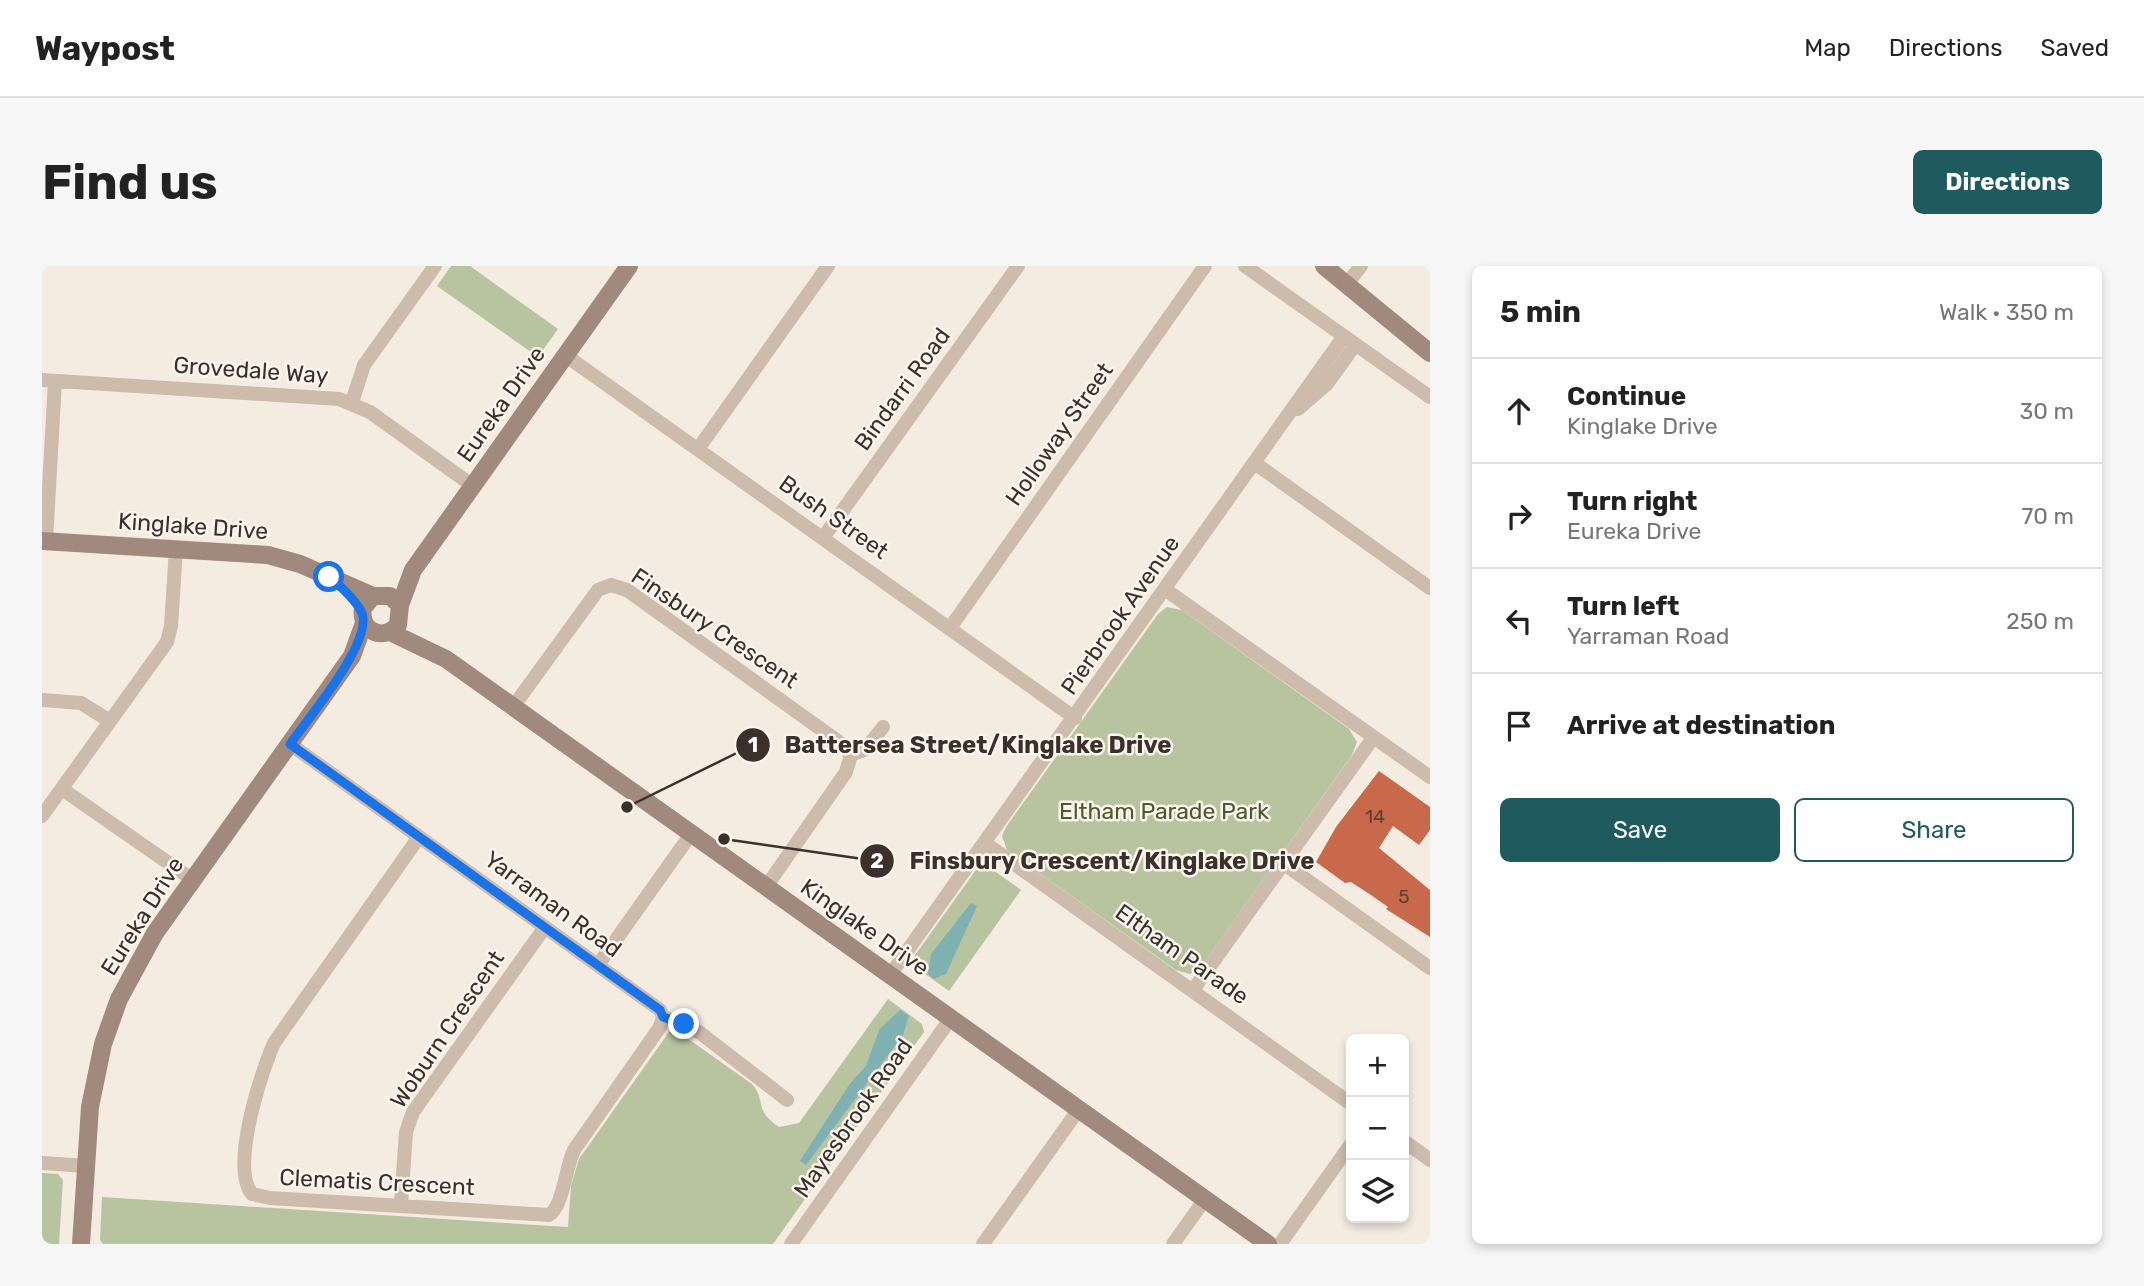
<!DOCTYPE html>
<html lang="en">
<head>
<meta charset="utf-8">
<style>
	:root { --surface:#fff; --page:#f6f6f6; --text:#222; --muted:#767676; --line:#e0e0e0; --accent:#1f5a5e }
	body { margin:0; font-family:Rubik,sans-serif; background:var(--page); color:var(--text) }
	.controls { position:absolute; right:21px; bottom:21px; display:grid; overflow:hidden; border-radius:10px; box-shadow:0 4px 10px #0003 }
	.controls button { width:63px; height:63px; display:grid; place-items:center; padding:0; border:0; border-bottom:2px solid var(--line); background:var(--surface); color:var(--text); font:35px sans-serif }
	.stop { position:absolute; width:21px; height:21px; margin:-16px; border:5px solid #1a73e8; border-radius:50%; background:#fff }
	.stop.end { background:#1a73e8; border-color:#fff; box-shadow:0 2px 7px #0008 }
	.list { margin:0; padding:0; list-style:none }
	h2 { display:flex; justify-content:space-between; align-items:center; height:91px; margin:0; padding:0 28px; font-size:30px }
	h2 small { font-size:23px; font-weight:400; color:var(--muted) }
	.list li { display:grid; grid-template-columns:46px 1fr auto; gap:21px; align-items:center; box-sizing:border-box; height:105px; padding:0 28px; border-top:2px solid var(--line) }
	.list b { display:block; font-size:26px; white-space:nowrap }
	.list p { margin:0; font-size:23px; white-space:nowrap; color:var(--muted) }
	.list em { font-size:23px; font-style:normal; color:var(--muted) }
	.actions { display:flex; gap:14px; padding:21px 28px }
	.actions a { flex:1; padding:16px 0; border:2px solid var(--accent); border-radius:10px; text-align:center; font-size:24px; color:var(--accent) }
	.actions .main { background:var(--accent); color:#fff }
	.icon { flex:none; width:38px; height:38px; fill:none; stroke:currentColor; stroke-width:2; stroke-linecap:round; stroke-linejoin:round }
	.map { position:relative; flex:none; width:1388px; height:978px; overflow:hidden; border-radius:10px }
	header { display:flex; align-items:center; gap:42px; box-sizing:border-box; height:98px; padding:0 35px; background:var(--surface); border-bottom:2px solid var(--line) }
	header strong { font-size:33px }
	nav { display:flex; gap:38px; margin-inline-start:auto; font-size:24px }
	.intro { display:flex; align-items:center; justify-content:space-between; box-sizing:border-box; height:168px; padding:0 42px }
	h1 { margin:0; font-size:49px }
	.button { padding:18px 32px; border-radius:10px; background:var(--accent); color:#fff; font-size:24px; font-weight:700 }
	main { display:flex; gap:42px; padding:0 42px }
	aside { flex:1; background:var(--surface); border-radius:10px; box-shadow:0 4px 10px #0003 }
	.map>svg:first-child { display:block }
</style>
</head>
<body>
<header>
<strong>Waypost</strong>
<nav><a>Map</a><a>Directions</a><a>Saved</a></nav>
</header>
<div class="intro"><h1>Find us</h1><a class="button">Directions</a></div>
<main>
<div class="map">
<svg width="1388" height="978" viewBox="0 0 1388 978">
	<rect width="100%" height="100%" fill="#f4ebe1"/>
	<path fill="#b8c4a0" d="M409,0h19l88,63 -20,28 -101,-71z
		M1125,341l15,3 167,119 8,13 -5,13 -151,212 -11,7 -14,-4 -169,-120 -5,-14 4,-9 152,-213z
		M944,599l35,25 -72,101 -35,-25 -1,-8 65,-91z
		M846,733l34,25 2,8 -151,212h-670l-3,-4 2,-43 466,30 3,-41 8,-27 90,-127 8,-1 75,53c15,18 1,25 27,43l20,-4z
		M0,907l16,1 5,6 -4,64h-17z"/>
	<path fill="#7fb0b2" d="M929,637l6,3 -31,68 -12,5 -6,-5 3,-20z
		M858,744l9,6 -6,19 -97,130 -6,-4 49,-76 17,-19 13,-36z"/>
	<path fill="#c8694b" d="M1337,505l51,36v23l-11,15 -26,-19 -14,22 51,42v47l-44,-28 2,-2 -17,-12 -20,-13 -6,1 -29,-21 20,-35z"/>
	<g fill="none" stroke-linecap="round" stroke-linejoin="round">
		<path stroke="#cdbbac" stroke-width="14" d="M1203,0l185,131
			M1304,19l15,-19
			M523,89l510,363
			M0,114l297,19 31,13 103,74
			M310,136l12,-37 71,-99
			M1256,143l29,-25 28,-39
			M656,183l130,-183
			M1214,198l174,124
			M781,272l195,-272
			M4,275l9,-160
			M1124,324l264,187
			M908,362l255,-362
			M0,434l39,3 29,18
			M471,441l85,-117 13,-5 16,5 212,152 12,13 -5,17 -80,115
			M248,478l370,266 3,7 36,15 88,68
			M809,489l15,-6 17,-22
			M20,523l131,91
			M0,550l125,-174 4,-16 5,-77
			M377,571l-145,206c-13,30 -44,124 -22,151l18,4 279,17c14,-8 17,-49 25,-65l86,-123 3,-10
			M943,577l366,261
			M1241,597l147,105
			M556,699l93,-131
			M848,709l454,-639
			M1151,724l180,-252
			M1362,875l26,19
			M0,897l44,3
			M359,938l5,-72 7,-20 132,-185
			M749,978l160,-226
			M941,978l96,-135
			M1131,978l32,-45
			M1238,978l71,-100"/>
		<path stroke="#a18a7d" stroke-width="18" d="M1282,0l106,87
			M0,275l226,14 32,9 73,32
			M358,339l-10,-9h-17l-10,12c-4,23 20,34 35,17l2,-20 13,-35 216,-304
			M348,366l56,27 822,585
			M39,978l9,-137 13,-63 16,-45 36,-66 197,-277 12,-33"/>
	</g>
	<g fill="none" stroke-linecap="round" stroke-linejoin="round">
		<path stroke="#1a73e8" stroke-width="9" d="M287,311c10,7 29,26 33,36 11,29 -55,107 -72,131l370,266 3,7 21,7"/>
	</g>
	<g text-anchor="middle" stroke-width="5" stroke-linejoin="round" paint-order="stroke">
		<g font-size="19" fill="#5e3e33">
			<text x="1333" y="557">14</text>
			<text x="1362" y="637">5</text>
		</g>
		<g font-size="23" fill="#3b302b" stroke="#fbf5ee">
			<text transform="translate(209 104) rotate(4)" y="8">Grovedale Way</text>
			<text transform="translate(860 123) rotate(-54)" y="8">Bindarri Road</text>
			<text transform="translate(459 138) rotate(-55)" y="8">Eureka Drive</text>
			<text transform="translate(1017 168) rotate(-55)" y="8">Holloway Street</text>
			<text transform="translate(792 251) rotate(35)" y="8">Bush Street</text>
			<text transform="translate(151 260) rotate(4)" y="8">Kinglake Drive</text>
			<text transform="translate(1078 349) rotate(-55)" y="8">Pierbrook Avenue</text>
			<text transform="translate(673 362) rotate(34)" y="8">Finsbury Crescent</text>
			<text transform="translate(511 638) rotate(36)" y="8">Yarraman Road</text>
			<text transform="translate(100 650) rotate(-58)" y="8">Eureka Drive</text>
			<text transform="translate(823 661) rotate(35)" y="8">Kinglake Drive</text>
			<text transform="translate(1140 688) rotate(35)" y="8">Eltham Parade</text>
			<text transform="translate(405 763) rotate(-56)" y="8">Woburn Crescent</text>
			<text transform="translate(811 852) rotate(-55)" y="8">Mayesbrook Road</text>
			<text transform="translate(335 916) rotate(3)" y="8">Clematis Crescent</text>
		</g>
		<g font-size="23" fill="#4a5a2e" stroke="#fbf5ee">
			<text x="1122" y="553">Eltham Parade Park</text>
		</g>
	</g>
	<path fill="none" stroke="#3b302b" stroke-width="2.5" d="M585 541L711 479M682 573L835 595"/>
	<g fill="#3b302b" stroke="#fbf5ee" stroke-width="2.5">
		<circle cx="585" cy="541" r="7"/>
		<circle cx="682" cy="573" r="7"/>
		<circle cx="711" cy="479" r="18"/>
		<circle cx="835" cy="595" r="18"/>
	</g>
	<g font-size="21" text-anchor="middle" font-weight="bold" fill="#fff">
		<text x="711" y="486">1</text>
		<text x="835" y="602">2</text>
	</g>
	<g font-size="24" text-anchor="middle" font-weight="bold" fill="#3b302b" stroke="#fbf5ee" stroke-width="5" stroke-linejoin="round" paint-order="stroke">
		<text x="936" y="487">Battersea Street/Kinglake Drive</text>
		<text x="1070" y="603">Finsbury Crescent/Kinglake Drive</text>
	</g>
</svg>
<div class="controls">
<button>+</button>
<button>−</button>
<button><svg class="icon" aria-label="layers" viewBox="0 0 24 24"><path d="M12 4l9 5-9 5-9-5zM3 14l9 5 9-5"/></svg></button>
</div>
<div class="stop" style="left:287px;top:311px"></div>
<div class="stop end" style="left:642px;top:758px"></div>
</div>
<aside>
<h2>5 min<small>Walk · 350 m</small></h2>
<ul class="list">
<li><svg class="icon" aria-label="ahead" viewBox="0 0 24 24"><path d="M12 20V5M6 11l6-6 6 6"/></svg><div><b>Continue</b><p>Kinglake Drive</p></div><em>30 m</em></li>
<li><svg class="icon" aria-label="right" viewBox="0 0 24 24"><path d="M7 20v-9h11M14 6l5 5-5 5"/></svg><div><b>Turn right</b><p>Eureka Drive</p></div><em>70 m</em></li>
<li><svg class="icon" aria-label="left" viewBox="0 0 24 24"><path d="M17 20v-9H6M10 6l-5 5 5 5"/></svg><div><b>Turn left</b><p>Yarraman Road</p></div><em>250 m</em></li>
<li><svg class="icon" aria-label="arrive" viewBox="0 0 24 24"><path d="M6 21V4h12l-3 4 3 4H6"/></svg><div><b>Arrive at destination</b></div></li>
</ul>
<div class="actions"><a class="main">Save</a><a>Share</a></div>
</aside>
</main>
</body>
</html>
